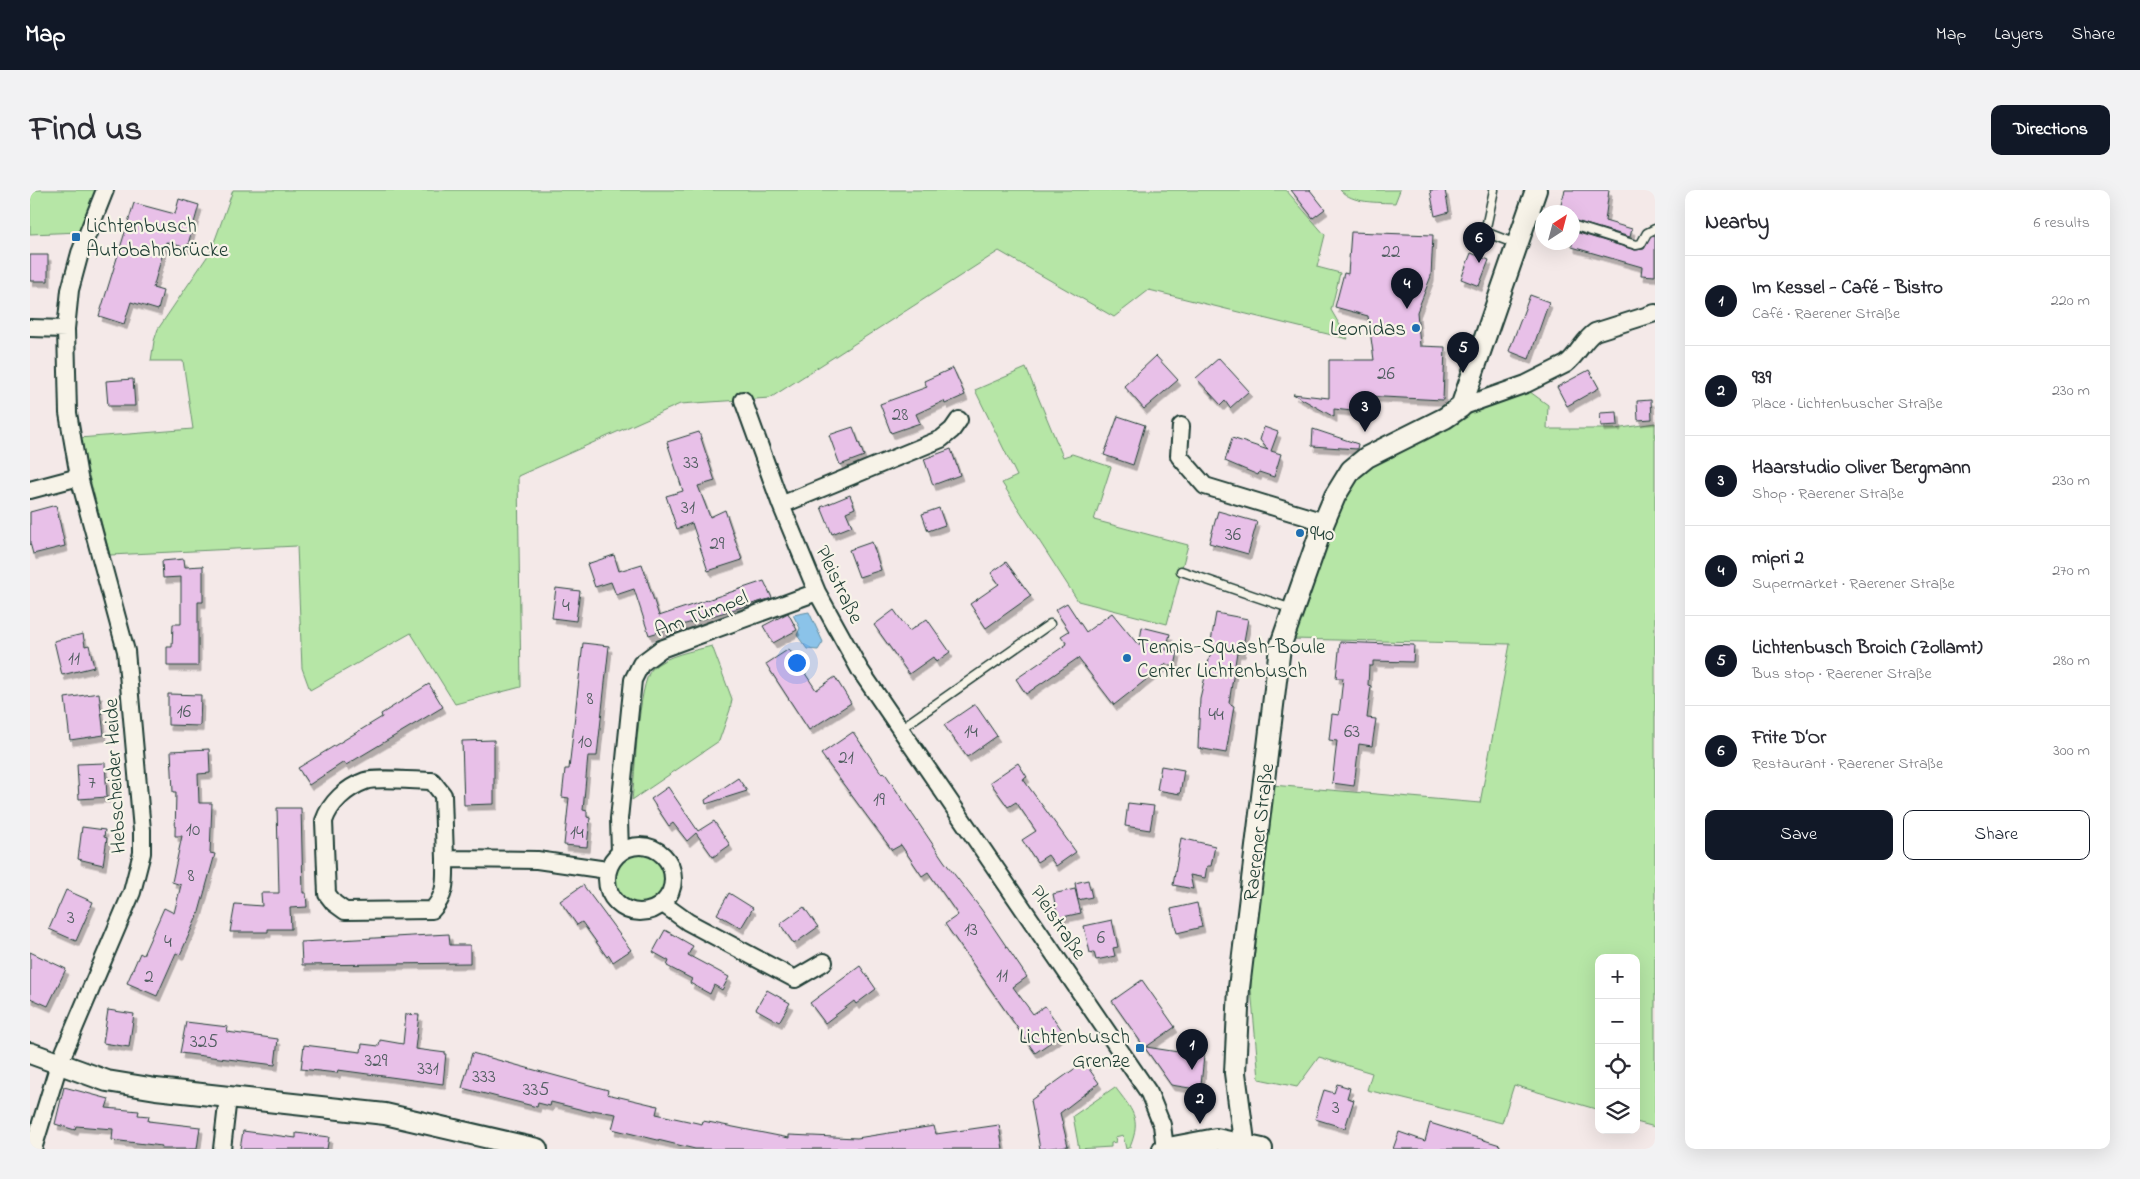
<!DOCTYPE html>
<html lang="en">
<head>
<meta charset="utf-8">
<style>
	:root { --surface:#fff; --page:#f2f2f3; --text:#2b2b33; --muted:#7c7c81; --line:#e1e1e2; --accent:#111827 }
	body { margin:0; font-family:"Indie Flower",sans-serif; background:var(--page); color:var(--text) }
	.controls { position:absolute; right:15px; bottom:15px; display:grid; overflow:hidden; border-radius:10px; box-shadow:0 5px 20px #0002 }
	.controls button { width:45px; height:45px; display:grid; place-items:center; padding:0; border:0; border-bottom:1px solid var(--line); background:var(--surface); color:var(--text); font:25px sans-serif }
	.compass { position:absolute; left:1505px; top:15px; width:45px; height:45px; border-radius:50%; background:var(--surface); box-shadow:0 5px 20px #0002; rotate:36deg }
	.you { position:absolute; left:766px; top:472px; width:18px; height:18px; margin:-12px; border:4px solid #fff; border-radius:50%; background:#1a73e8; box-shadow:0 0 0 8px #1a73e833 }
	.badge { display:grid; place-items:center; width:32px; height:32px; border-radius:50%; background:var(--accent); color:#fff; font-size:16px; font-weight:700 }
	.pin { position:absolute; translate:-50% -41px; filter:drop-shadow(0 1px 2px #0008) }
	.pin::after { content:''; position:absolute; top:26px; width:18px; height:15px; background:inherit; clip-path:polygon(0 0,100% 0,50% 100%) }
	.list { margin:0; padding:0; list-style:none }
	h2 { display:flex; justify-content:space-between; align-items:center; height:65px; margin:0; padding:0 20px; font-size:21px }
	h2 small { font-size:16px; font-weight:400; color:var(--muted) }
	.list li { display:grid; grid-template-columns:32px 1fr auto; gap:15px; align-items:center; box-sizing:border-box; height:90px; padding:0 20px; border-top:1px solid var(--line) }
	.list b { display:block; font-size:19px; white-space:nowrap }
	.list p { margin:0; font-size:16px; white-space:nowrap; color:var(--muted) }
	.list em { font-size:16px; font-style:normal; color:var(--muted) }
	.actions { display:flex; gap:10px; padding:15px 20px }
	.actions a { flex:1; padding:11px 0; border:1px solid var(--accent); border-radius:10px; text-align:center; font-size:18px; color:var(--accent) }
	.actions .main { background:var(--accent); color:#fff }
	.icon { flex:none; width:28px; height:28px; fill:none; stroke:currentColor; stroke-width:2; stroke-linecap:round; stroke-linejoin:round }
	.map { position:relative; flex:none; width:1625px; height:959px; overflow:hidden; border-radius:10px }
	header { display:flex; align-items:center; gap:30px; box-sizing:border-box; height:70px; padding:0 25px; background:var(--accent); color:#fff }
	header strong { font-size:24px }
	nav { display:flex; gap:28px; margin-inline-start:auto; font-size:18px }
	.intro { display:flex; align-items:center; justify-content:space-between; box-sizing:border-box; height:120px; padding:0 30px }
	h1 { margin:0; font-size:35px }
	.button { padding:12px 22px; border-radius:10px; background:var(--accent); color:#fff; font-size:18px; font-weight:700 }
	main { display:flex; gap:30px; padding:0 30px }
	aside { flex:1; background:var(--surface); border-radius:10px; box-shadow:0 5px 20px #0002 }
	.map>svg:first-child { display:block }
</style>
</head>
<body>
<header>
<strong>Map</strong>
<nav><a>Map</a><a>Layers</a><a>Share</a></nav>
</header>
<div class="intro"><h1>Find us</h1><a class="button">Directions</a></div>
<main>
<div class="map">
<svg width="1625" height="959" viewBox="0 0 1625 959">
	<defs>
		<filter id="shadow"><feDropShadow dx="3" dy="5.5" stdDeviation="0" flood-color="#0004"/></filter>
	</defs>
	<rect width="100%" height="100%" fill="#f4e9e8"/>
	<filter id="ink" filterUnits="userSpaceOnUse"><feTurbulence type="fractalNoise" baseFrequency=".02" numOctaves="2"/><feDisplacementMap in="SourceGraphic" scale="10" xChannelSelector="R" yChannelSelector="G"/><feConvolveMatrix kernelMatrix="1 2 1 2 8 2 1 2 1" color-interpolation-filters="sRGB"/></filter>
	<g filter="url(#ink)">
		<path fill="#b6e6a6" stroke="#6a926d" d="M0,0h68l-17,42 -51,2z
			M203,0h1053l39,45 -8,32 23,6 -9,37 17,29 -199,-49 -35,27 -115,-66 -229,147 -90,6 -162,72 3,211 -66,17 -44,-71 -101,57 -8,-22 -5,-122 -187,9 -31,-117 114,-9 -10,-68h-32l3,-20 4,-12 53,-78z
			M1310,0h60l-5,13c-18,-1 -42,1 -55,-13z
			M996,178l37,89 9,-3 39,13 -17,53 94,25 -21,79 -89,-23 -76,-118 15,-7 -42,-86z
			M1496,199l22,16 -1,24h68l40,-6v704l-19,-5v-164h-37v152l-85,-25 -12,38 -135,-33 5,-17 -53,-16 -22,30 -38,-8 -8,-91v-50l21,-153 208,18 30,-159 -218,-5 37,-102 15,-37 13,-20 18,-15 55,-29 44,-27z
			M682,456l20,53 -2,11 -11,31 -87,59c3,-24 6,-117 20,-131 14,-14 41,-18 60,-23z
			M585 689a25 25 0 1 1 50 0a25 25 0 1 1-50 0Z
			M1085,897c17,23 27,31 15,60l-4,2 -3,-14 -8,2 1,5 -5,1v4l-32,2 -6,-33z"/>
		<path fill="#8bc3e9" stroke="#608da1" d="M779,422l14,30 -5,8 -11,-1 -10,-14 3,-7 -7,-13z"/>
		<path fill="#e8c0e8" stroke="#1f3d34" filter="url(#shadow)" d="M1261,0h19l15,19 -12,9z
			M1400,0h15l4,22 -14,4z
			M1535,0h44l-4,31 27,8 -2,8 -58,-17v-8h-13z
			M149,9l20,6 -12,43 -21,-6 -13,46 10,3 -5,19 -27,-8 -7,22 -25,-8 35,-113 41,11z
			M1542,41l63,19 9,-1 7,-12 4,-1v40l-14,-1 1,-8 -70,-20z
			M1321,42l82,3 -2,41 -14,36 3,34 25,1 -2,53 -80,-4 -2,16 -27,-3v8l-41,-23 36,4v-38h45l-6,-44 -33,-9 9,-34 4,1z
			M1441,63l18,7 -10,26 -18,-7z
			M0,65h18v26h-18z
			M1500,105l19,7 -20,57 -20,-8z
			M1126,166l22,24 -34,29 -20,-23z
			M1189,168l30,33 -19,17 -5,-7 -4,4 -25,-27z
			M923,178l12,27 -20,9 -1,-3 -28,13 4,9 -29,10 -11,-29 47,-17 -3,-6z
			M1559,180l10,18 -32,18 -10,-19z
			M103,189l2,27h-27l-2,-25z
			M1621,210l1,19 -14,1 -1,-19z
			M1587,222l1,13 -17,1 -1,-13z
			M1088,226l27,9 -12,40 -29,-10z
			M823,237l11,29 -24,9 -11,-30z
			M1234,237l14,5 -7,19 10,3 -7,23 -15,-5 -1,3 -33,-14 7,-23 36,12 -8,-10z
			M1283,239l45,15 -1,5 -45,-3z
			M669,242l16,49 -17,5 12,31 15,-7 17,50 -34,11 -16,-48 -15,6 -11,-33 17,-5 -16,-49z
			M921,259l9,26 -27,10 -9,-26z
			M820,305l5,13 -9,4 6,14 -20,8 -11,-27z
			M26,315l9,41 -32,8 -3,-11v-31z
			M909,318l6,17 -17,6 -6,-17z
			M1188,321l39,11 -9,32 -39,-11z
			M842,352l9,28 -22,7 -10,-27z
			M584,365l5,16 23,-7 17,52 105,-35 8,17 -123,37 -15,-46 -18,6 -5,-13 -16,5 -8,-23z
			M154,369l1,8 18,-1v36h-5v64h-31v-19h5l1,-23h8v-47l-18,1 -1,-17z
			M976,372l25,34 -45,32 -16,-24 29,-20 -8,-11z
			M526,398l24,3 -4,30 -24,-3z
			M1037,413l19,29 26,-19 27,33 3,-19 28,7 -4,16 12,2 -3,14 -9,-2 -52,41 -36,-47 -52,36 -10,-15 51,-35 -6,-8 8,-5 -14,-21z
			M864,420l15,21 18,-12 23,33 -14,10 -3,-5 -24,17 -35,-49z
			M758,423l9,17 -24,13 -10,-17z
			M1186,423l32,6 -6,33h-5l-8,51 5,3 -8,47 -28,-5 2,-50 12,-51h-2z
			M53,444l2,12 4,-1 5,22 -32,8 -8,-34z
			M1310,452l74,3 -1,17 -40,-1v5h-4l-1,19 3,1 -4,32 9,1 -4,27 -13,-2 -5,42 -22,-3 5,-42 -8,-1 3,-26 7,1 4,-37h-7z
			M553,453l26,3 -12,110h-9l-5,54 4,1v6l3,1 -3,29 -23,-2 5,-47 -7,-1 3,-28h4z
			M759,459l27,41 19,-13 16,26 -42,27 -43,-66z
			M399,494l14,23 -97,58 -2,-3 -35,23 -11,-17 84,-51 -1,-3z
			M69,503l5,42 -34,5 -5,-42z
			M138,504l33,1 -1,31 -32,-1z
			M945,514l22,32 -30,21 -23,-32z
			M823,542l29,42 2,-2 60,89 37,48 46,68 -14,10 20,27 12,-8 19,27 -29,20 -90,-129 13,-9 -30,-43 -6,4 -21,-31 -9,5 -71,-96z
			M464,550v64l-30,1 -2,-64z
			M179,559l1,24 -12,1 1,29h13l-2,50 5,1 -16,58 -19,43 -4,-2 -19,43 -30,-13 13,-30 3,2 21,-47 10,5 7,-28 -9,-3 10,-46h-7l1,-44h-3l-2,-41z
			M75,573l2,34 -28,2 -2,-35z
			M988,573l9,14 -4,2 53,73 -20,14 -8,-11 -11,7 -15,-22 14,-9 -20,-29 -8,5 -18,-25z
			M1131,576l23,4 -4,24 -23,-4z
			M708,588l9,13 -41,13 -1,-4z
			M638,597l30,44 16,-10 16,24 -17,12 -17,-24 -9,8 -14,-18 -4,3 -18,-27z
			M1098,613l26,3 -4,24 -25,-4z
			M247,618h24l2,85h3l1,14 -17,1 1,21h-23v3h-38l5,-28 27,2 -1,-13h18z
			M52,637l23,3 -1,7 3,1 -4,27 -25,-6z
			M1151,648l34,8 -4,20h-4l-2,12 -15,-3 3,14 -20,-4z
			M1058,690l4,17 -14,3 -3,-17z
			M553,695l48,65 -18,12 -4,-7 -2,2 -25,-35 -5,3 -17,-24z
			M1045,699l6,24 -23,5 -5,-24z
			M36,700l27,12 -17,39 -27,-12z
			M699,703l24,15 -12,20 -24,-14z
			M1167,713l5,24 -25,6 -6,-24z
			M774,717l14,20 -24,17 -14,-20z
			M1082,730l6,27 -5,1 2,8 -19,4 -2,-8 -4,1 -6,-27z
			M635,740l28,16 -5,9 41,22 -7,13 -8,-5 -4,9 -20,-11 2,-4 -25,-13 2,-5 -16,-9z
			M419,744l1,11h20v18l-168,2 -1,-23z
			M0,762l36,17 -18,37 -18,-8z
			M830,776l16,23 -20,15 -2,-3 -29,22 -15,-20z
			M1112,790l33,47 -29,20 58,9 -3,29 -5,4 -25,-4 -59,-84z
			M737,800l23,13 -11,19 -23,-13z
			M78,820l26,4 -5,33 -26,-4z
			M376,824l13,1 -4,34 31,4 -3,31 -105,-14 -1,3 -36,-4 3,-24 57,7 1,-8 17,2 1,-6 23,4z
			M156,832l42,5 -1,5 51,7 -3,26 -95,-12z
			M442,863l136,37 -1,4 51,12 -2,8 46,10 1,-3 86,17v-3l68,3 77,-12 2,8 63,-9 4,24h-308l-83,-20 4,-15 -24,-4 -1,2 -40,-10 -1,4 -12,-3 -1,4 -75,-19z
			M1054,872l15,21 -39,30 8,33 -28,3 -9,-49z
			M1307,894l13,4 -3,10 7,2 -9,28 -30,-9 9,-29 10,3z
			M34,897l45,12 -3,9 33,3 -1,4 11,1 -1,5 52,6 -3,22h-36l1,-3 -50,-6 1,-11 -37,-3 -1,4 -20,-6z
			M1400,933l70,22 -1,4h-106l6,-17 26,9z
			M213,941l53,7v-5l33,4 -2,12h-87z"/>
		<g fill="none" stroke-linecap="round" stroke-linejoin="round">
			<g stroke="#1f3d34" stroke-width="11">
				<path id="service" d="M1464,0l-9,42 31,12
					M1500,22l12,4
					M1542,35l64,20 5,-1 6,-11 8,-4
					M1151,381l111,38
					M870,539l150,-105"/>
			</g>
			<g stroke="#1f3d34" stroke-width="20">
				<path id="minor" d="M0,138l36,1
					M713,210l38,105 36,87 43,78 289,423 13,32 3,23
					M1431,217l65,-23 40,-20c12,-9 17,-24 29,-32l60,-19
					M1151,236l-2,30 26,30 119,36
					M0,300l49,-13
					M751,315l160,-66 11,-9 7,-10
					M577 689a33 33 0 1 1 66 0a33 33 0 1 1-66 0Z
					M590,662l-1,-33 14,-139 8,-16 20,-15 156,-57
					M415,669c0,20 2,36 -13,51l-87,1 -11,-8 -7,-9 -3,-73c6,-18 22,-33 41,-40 11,-4 53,0 67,0l11,14 2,64 92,1 70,10
					M633,714l25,18 107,57 29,-17
					M3,959l26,-85 73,-172 10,-39v-23l-16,-179 -47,-174 -11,-64 -2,-84 4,-39 10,-37 25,-63
					M192,959l6,-52"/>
			</g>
			<g stroke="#1f3d34" stroke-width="24">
				<path id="tertiary" d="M0,863l77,28 49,8 229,25 152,35
					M1133,959l53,-10 46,10
					M1215,959l-10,-76 4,-85 41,-341 44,-125 11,-26 16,-26 16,-13 78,-39 16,-11 75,-217"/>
			</g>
			<use href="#service" stroke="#f7f3e8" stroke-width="8"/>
			<use href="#minor" stroke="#f7f3e8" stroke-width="16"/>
			<use href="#tertiary" stroke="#f7f3e8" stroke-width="20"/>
		</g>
	</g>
	<g fill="#1f6fb2" stroke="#f7f3e8" stroke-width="2">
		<rect x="41" y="42" width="10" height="10" rx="2.5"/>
		<circle cx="1386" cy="138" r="5"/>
		<circle cx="1270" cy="343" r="5"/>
		<circle cx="1097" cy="468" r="5"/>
		<rect x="1105" y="853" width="10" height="10" rx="2.5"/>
	</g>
	<g text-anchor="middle" stroke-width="4.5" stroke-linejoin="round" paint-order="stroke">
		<g font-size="19" fill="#515e61">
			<text x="1361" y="67">22</text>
			<text x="1356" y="189">26</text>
			<text x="870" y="230">28</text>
			<text x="661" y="278">33</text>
			<text x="658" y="323">31</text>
			<text x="1203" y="350">36</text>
			<text x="687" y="359">29</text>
			<text x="536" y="421">4</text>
			<text x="44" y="474">11</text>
			<text x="560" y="514">8</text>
			<text x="154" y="527">16</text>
			<text x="1186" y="530">44</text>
			<text x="941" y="547">14</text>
			<text x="1322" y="547">63</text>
			<text x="555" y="557">10</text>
			<text x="816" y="573">21</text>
			<text x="62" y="598">7</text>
			<text x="849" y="615">19</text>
			<text x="163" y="645">10</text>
			<text x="547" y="648">14</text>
			<text x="161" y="691">8</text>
			<text x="41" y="733">3</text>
			<text x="941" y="745">13</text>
			<text x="1071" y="753">6</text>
			<text x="138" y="757">4</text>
			<text x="972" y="791">11</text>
			<text x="119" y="792">2</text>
			<text x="174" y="857">325</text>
			<text x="346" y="876">329</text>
			<text x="398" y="884">331</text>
			<text x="454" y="892">333</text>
			<text x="506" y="905">335</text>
			<text x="1306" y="923">3</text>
		</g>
		<g font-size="21" fill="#1f3d34" stroke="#f7f3e8" text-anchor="start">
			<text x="56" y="42">Lichtenbusch<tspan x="56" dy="24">Autobahnbrücke</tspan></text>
			<text x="1376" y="145" text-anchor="end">Leonidas</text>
			<text x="1280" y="350">940</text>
			<text x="1107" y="463">Tennis-Squash-Boule<tspan x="1107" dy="24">Center Lichtenbusch</tspan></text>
			<text x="1100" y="853" text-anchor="end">Lichtenbusch<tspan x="1100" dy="24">Grenze</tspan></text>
		</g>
		<g font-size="21" fill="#1f3d34" stroke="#f7f3e8">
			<text transform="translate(810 394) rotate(64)" y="7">Pleistraße</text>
			<text transform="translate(671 423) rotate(-21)" y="7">Am Tümpel</text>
			<text transform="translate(84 586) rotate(-93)" y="7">Hebscheider Heide</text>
			<text transform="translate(1228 642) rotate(-83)" y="7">Raerener Straße</text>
			<text transform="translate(1029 732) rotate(56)" y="7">Pleistraße</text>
		</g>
	</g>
</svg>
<div class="controls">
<button>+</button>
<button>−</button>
<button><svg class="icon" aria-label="locate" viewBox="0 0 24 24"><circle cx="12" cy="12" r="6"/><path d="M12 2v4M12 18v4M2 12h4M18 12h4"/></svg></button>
<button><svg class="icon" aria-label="layers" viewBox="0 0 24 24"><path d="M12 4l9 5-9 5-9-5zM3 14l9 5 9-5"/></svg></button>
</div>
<svg class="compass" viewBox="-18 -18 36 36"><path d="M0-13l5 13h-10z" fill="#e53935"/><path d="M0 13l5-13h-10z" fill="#7c7c81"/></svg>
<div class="you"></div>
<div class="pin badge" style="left:1162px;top:880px">1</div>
<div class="pin badge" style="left:1170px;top:934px">2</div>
<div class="pin badge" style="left:1335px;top:242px">3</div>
<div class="pin badge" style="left:1377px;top:119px">4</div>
<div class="pin badge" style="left:1433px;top:183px">5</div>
<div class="pin badge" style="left:1449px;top:73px">6</div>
</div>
<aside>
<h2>Nearby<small>6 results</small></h2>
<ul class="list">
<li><span class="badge">1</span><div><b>Im Kessel - Café - Bistro</b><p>Café · Raerener Straße</p></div><em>220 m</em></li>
<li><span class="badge">2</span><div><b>939</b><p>Place · Lichtenbuscher Straße</p></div><em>230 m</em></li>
<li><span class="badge">3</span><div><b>Haarstudio Oliver Bergmann</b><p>Shop · Raerener Straße</p></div><em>230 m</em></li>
<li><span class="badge">4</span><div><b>mipri 2</b><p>Supermarket · Raerener Straße</p></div><em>270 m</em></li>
<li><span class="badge">5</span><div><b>Lichtenbusch Broich (Zollamt)</b><p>Bus stop · Raerener Straße</p></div><em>280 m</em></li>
<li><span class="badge">6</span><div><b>Frite D‘Or</b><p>Restaurant · Raerener Straße</p></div><em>300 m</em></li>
</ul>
<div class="actions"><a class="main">Save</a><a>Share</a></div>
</aside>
</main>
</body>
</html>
